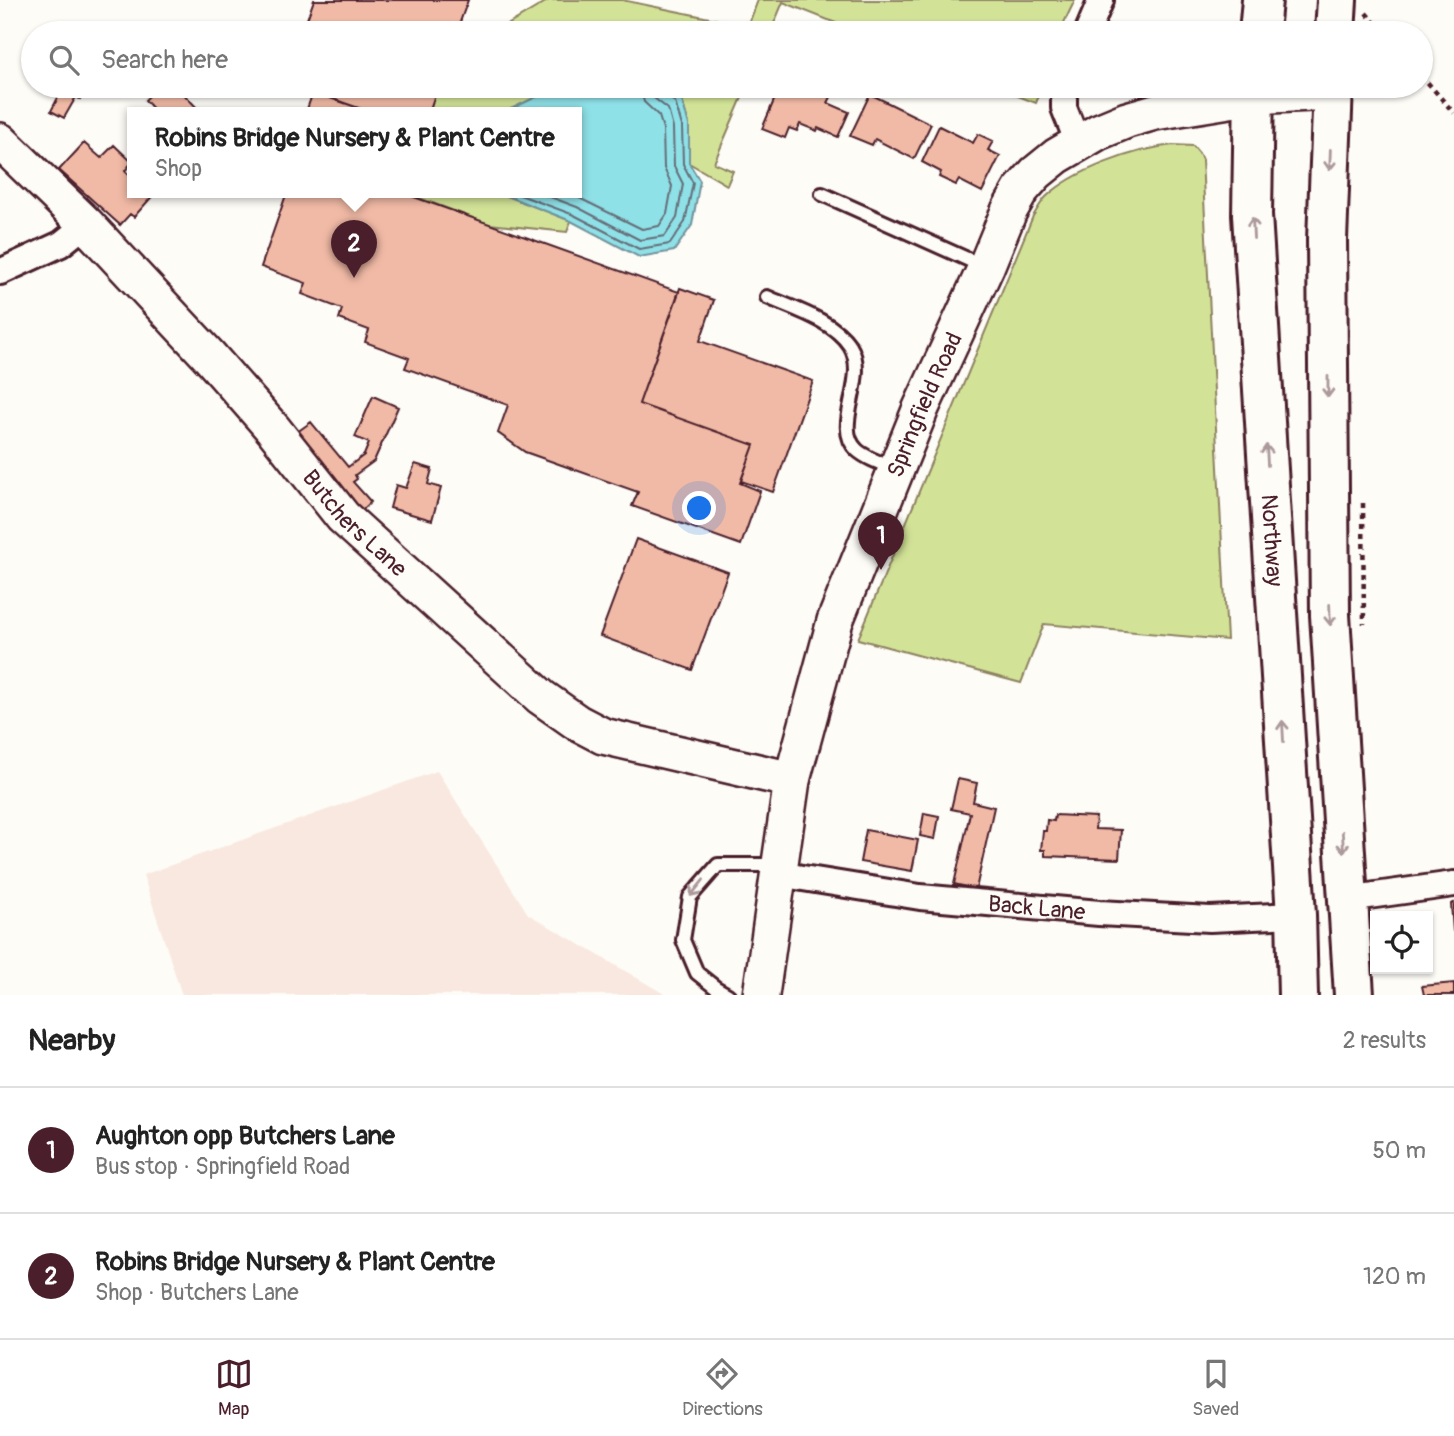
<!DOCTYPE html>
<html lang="en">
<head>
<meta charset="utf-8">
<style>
	:root { --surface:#fff; --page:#f6f6f6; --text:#222; --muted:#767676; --line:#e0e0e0; --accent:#4a1f2b }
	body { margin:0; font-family:Pangolin,sans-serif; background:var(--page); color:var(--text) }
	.controls { position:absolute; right:21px; bottom:21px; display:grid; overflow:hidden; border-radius:0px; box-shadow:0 2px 5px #0004 }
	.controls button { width:63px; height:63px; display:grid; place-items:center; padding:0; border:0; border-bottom:2px solid var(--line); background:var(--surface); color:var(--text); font:35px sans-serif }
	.you { position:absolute; left:700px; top:509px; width:24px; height:24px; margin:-18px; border:5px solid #fff; border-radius:50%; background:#1a73e8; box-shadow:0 0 0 10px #1a73e833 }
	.badge { display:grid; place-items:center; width:46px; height:46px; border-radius:50%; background:var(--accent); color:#fff; font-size:23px; font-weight:700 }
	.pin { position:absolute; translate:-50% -58px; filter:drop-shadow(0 2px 4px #0008) }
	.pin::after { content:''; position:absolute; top:37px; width:24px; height:21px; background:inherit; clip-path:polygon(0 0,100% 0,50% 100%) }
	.popup { position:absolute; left:127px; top:107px; width:455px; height:91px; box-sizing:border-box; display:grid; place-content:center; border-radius:0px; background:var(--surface); filter:drop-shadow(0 2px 5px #0005); font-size:23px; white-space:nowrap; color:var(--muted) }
	.popup b { font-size:26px; color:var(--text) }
	.popup::after { content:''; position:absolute; left:50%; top:100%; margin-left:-14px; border:14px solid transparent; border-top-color:var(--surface) }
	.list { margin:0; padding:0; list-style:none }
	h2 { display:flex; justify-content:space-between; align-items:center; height:91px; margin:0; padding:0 28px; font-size:30px }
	h2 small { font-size:23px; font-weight:400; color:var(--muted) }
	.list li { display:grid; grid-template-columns:46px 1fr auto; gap:21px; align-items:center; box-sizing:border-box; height:126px; padding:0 28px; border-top:2px solid var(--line) }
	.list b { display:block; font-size:26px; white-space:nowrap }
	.list p { margin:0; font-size:23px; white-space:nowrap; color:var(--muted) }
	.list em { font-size:23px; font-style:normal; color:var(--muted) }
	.icon { flex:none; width:38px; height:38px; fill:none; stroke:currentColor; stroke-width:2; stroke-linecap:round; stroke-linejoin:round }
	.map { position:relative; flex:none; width:1454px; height:995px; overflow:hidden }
	.search { position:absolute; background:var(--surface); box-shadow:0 2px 5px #0004; left:21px; right:21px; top:21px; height:77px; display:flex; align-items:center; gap:18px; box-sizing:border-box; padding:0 24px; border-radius:38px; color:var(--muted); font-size:26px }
	.sheet { height:343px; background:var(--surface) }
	nav { display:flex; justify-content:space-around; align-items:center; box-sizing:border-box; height:98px; border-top:2px solid var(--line); background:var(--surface); font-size:19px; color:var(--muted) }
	nav a { display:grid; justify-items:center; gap:4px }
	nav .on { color:var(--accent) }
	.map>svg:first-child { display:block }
</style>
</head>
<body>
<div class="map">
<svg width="1454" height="995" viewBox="0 0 1454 995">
	<rect width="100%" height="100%" fill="#fdfcf7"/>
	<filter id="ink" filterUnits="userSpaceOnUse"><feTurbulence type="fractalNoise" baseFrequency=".0143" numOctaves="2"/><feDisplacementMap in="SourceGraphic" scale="14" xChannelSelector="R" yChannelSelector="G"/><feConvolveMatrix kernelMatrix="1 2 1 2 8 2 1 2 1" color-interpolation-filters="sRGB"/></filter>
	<g filter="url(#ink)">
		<path fill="#f9e8df" d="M437,771l91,143 138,81h-484l-39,-120z"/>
		<path fill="#d2e397" stroke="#8e8161" stroke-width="2" d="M549,0h73l126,26 10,-26h317l-16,33h-198l-78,-31 -13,31h-276z
			M438,86h121l-54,26h-76z
			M661,86h86l-33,77 19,8 -6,14 -38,-22v-38l-8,-28z
			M992,86h51l-7,17z
			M1173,145l20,1 6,7 3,7 25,480 -183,-16 -23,59 -163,-44 175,-423c4,-6 8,-14 13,-19 28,-27 89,-48 127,-52z
			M403,192h94l74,29 -4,11 -78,-8z"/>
		<path fill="#8fe1e8" stroke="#73939c" stroke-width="2" d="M559,86h102l20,11 8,28v38l11,18 -8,44 -18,26 -35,6 -68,-36 -74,-29h79v-80h-71z"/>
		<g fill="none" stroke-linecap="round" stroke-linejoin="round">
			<path stroke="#666d77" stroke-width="2" d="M512,192l62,23 65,34 31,-5 15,-22 8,-39 -10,-19 -1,-38 -7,-24 -14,-9 -2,-7
				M537,192l40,15 63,33 25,-4 12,-18 6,-34 -9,-18 -1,-38 -5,-19 -14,-11 -3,-12
				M567,192l75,37 17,-3 8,-12 5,-28 -8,-18 -1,-39 -4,-13 -15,-14 -4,-16"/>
		</g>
		<path fill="#f1baa6" stroke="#4a1f2b" stroke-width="2" d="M314,0h154l-12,33h-154z
			M64,86h23l-7,13 -4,-2 -12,21 -13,-7z
			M152,86h24l25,26h-45l-11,-12 5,-5 -4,-4z
			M316,86h122l-9,26h-59l-57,-20z
			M780,86h24l27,11 -3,6 21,9 -11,25 -20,-9 -1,3 -17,-7 -3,7 -8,-3 -4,10 -23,-9z
			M313,92l57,20h-64z
			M870,94l61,30 -17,35 -39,-20 -3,6 -22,-9z
			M939,126l34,17 5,-9 15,7 -5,9 12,6 -18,36 -23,-12 -3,5 -17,-8 2,-5 -19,-10z
			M84,143l17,15 13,-13 18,17 -7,9 7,7v14h24l-22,25 -4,-3 -10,11 -61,-55z
			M287,192h113l279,100 -40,112 115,41 -14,38 20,8 -19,54 -109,-39 6,-14 -113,-40 -27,-19 10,-28 -103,-37 4,-10 -44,-16 4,-12 -30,-11 3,-10 -40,-15 4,-11 -45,-16z
			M680,288l34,12 -14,41 113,40 -40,111 -32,-11 13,-36 -115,-41z
			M373,396l25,11 -24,54 -19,14 2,4 -4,3 18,20 -15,14 -63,-81 18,-13 37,45 16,-12 5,-12 -14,-6z
			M415,464l17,5 -4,15 13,4 -9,32 -42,-12 6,-23 10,3z
			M636,539l92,33 -36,98 -92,-34z
			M958,779l19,4 -4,19 21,5 -18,82 -22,-5 16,-71 -19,-4z
			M924,813l15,3 -4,23 -15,-3z
			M1055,815l41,2 -1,12 26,1 -2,29 -74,-3v-6h-4l2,-19h3l1,-11 7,1z
			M866,830l52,10 -6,31 -52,-9z
			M1454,903v28h-1l-2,-27z
			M1454,983v12h-30l-2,-9z"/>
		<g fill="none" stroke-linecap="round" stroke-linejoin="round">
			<g stroke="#4a1f2b" stroke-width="18">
				<path id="lane" d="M822,194l163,73
					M767,297c27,12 66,23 83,49 20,32 -19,80 7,104 10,9 26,14 39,19
					M728,995l-12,-7 -19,-15 -14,-33 7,-43 28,-32h61"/>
			</g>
			<g stroke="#4a1f2b" stroke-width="30">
				<g id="street">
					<path d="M1087,33l14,-33"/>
					<path d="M1064,86v22l14,35"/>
					<path d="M0,272l61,-28 25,-20"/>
					<path id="s1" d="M778,874l142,23 179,16 111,6 86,-4"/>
					<path d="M1347,899l107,-15"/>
				</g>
			</g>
			<g stroke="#4a1f2b" stroke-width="40">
				<g id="secondary">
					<path id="s2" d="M0,141l86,83 123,132 64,73 70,88 198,180 37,26 25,13 189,44"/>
					<path id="s3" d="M761,995l31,-215 43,-159 86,-213 65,-141 23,-56 12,-21 15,-17 21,-17 41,-24 29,-12 28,-8 99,-16 79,-4"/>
				</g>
			</g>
			<g stroke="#4a1f2b" stroke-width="44">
				<g id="highway">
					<path d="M1259,33l3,-33"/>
					<path d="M1335,33l2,-33"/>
					<path id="s4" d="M1254,86l-2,129 44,700 2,80"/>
					<path d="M1333,86l-6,154 3,375 24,380"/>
				</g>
			</g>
			<path stroke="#4a1f2b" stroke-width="4.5" stroke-dasharray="5 5" stroke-linecap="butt" d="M1366,13l18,20
				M1421,75l33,38
				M1363,503l1,121"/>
			<use href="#lane" stroke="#fdfcf7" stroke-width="12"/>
			<use href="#street" stroke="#fdfcf7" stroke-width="24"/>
			<use href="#secondary" stroke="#fdfcf7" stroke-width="35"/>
			<use href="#highway" stroke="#fdfcf7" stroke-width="38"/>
		</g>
		<defs><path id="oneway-shaft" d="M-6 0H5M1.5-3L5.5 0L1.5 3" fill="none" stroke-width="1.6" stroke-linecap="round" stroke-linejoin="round" transform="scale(1.75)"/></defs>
		<g stroke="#ac999b">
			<use href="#oneway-shaft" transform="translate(1330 160) rotate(92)"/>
			<use href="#oneway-shaft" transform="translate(1253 228) rotate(-93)"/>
			<use href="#oneway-shaft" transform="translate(1328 387) rotate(90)"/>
			<use href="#oneway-shaft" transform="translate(1267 455) rotate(-93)"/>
			<use href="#oneway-shaft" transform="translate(1330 615) rotate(88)"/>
			<use href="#oneway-shaft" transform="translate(1283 731) rotate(-93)"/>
			<use href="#oneway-shaft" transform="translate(1343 842) rotate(86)"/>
			<use href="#oneway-shaft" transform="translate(697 888) rotate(129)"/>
		</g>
	</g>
	<g text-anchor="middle" stroke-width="6" stroke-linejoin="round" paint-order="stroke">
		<g font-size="23" fill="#4a1f2b" stroke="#fdfcf7">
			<text dy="8" stroke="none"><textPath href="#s3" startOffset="616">Springfield Road</textPath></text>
			<text dy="8" stroke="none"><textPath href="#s2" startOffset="522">Butchers Lane</textPath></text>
			<text dy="8" stroke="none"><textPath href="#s4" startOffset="455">Northway</textPath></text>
			<text dy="8" stroke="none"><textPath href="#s1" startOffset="261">Back Lane</textPath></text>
		</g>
	</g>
</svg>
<div class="controls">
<button><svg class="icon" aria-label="locate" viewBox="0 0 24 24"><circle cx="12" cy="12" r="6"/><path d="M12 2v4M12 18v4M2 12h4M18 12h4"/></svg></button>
</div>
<div class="you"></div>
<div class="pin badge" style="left:881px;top:570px">1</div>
<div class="pin badge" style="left:354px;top:278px">2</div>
<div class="popup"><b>Robins Bridge Nursery &amp; Plant Centre</b>Shop</div>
<div class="search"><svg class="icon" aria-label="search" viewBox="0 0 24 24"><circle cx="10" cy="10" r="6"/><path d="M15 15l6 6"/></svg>Search here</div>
</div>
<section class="sheet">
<h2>Nearby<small>2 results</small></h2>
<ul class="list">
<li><span class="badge">1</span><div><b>Aughton opp Butchers Lane</b><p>Bus stop · Springfield Road</p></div><em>50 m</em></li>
<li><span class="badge">2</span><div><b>Robins Bridge Nursery &amp; Plant Centre</b><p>Shop · Butchers Lane</p></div><em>120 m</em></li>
</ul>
</section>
<nav>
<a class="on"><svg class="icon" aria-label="map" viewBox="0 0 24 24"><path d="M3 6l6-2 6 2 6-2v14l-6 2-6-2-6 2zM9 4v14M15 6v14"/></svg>Map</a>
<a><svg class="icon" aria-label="directions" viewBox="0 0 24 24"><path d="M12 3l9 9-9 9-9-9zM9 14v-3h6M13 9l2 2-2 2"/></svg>Directions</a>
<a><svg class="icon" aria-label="saved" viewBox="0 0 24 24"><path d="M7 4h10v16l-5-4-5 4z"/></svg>Saved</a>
</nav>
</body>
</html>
